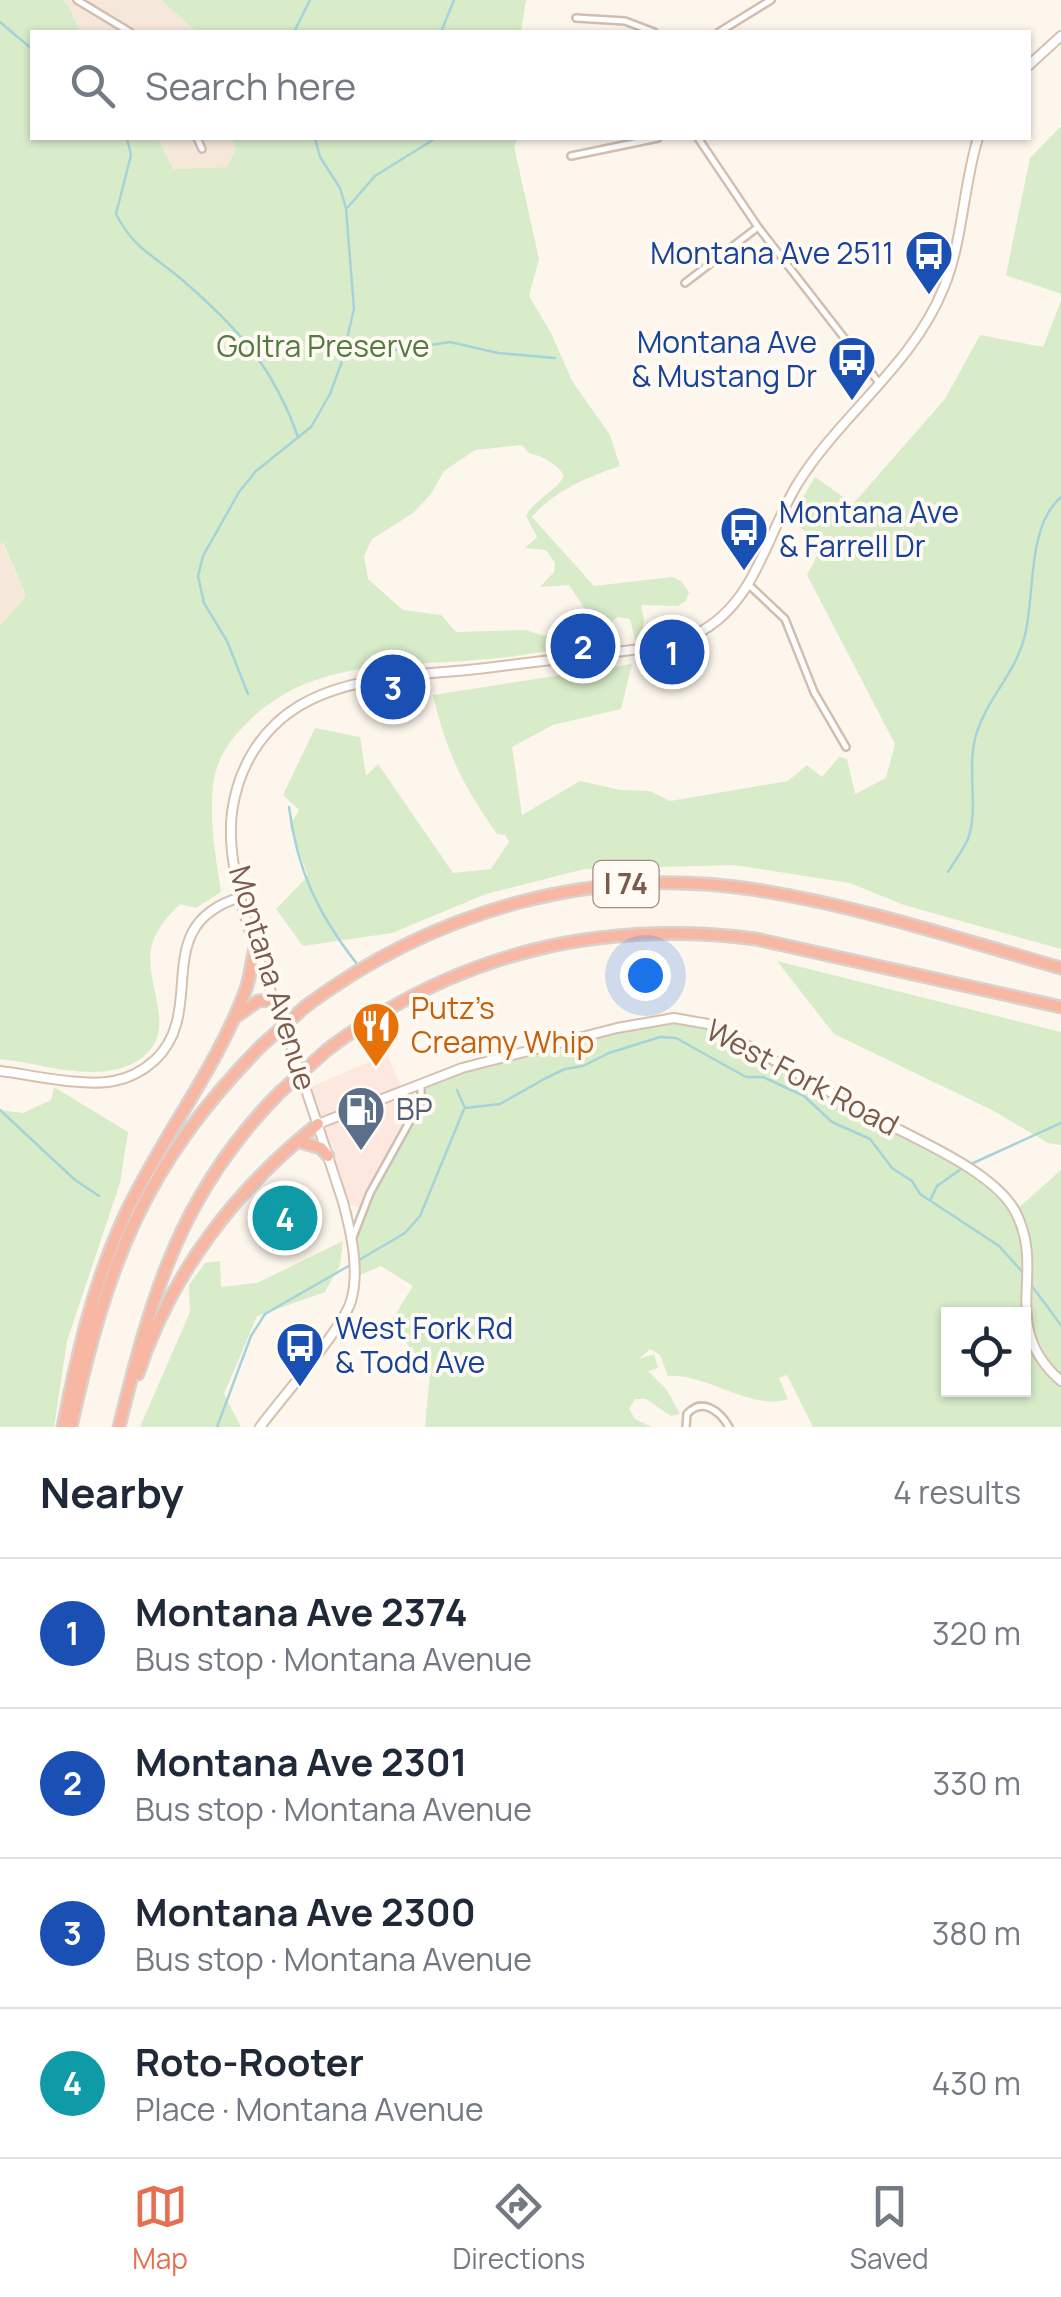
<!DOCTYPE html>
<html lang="en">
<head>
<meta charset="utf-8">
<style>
	:root { --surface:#fff; --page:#f6f6f7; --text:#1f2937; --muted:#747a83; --line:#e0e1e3; --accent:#e76f51 }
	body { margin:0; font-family:Manrope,sans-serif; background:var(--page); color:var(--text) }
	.controls { position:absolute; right:30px; bottom:30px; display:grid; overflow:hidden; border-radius:0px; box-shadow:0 2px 8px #0004 }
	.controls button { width:90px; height:90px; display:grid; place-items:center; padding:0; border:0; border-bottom:2px solid var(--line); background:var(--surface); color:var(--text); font:50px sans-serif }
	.you { position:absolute; left:645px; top:975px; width:35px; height:35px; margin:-25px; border:8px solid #fff; border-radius:50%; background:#1a73e8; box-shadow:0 0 0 15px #1a73e833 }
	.badge { display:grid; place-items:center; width:65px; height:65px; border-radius:50%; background:var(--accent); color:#fff; font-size:32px; font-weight:700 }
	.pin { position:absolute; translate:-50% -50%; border:5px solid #fff; box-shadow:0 2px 10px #0006 }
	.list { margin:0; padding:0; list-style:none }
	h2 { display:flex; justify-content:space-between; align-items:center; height:130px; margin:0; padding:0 40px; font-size:42px }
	h2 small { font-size:32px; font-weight:400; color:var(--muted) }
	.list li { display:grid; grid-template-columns:65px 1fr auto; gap:30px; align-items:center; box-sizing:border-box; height:150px; padding:0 40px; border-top:2px solid var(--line) }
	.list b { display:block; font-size:38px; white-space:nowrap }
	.list p { margin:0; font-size:32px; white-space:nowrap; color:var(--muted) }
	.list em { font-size:32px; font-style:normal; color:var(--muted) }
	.icon { flex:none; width:55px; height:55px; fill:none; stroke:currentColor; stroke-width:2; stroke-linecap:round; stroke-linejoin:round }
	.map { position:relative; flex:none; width:1061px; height:1427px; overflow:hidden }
	.search { position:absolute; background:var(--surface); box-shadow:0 2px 8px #0004; left:30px; right:30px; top:30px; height:110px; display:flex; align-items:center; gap:25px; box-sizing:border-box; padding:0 35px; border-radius:0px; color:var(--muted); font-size:38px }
	.sheet { height:730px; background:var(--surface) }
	nav { display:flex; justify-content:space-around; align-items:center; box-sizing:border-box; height:140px; border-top:2px solid var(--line); background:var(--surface); font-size:28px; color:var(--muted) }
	nav a { display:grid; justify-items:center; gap:5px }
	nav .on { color:var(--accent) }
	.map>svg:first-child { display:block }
</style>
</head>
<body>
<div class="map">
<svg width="1061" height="1427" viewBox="0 0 1061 1427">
	<rect width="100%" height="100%" fill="#fdf6ec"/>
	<path fill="#f5e8da" d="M62,0h99l36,32h-117l-11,-26z
		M158,138h73l5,11 -8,18 -55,2z
		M2,543l24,53 -26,30v-82z"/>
	<path fill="#fde8e0" d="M387,1054l15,35 18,-7 1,19 -59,108 -19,-7 -37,-113z"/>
	<path fill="#d8ecc9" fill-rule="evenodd" d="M0,0h62l7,6 11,26h-48v106h126l15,31 54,-2 9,-18 -5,-11h287l-4,8 25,113 -10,37 22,37 21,48 38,54 10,31c-32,11 -65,24 -88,51l62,69 78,-9 9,4 8,11 -3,9 -8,5 -37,-1 3,15 -2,18 -7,2 -5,-21 -12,-2 -8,6 7,14 -2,5h-8l-38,-57 -29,2 14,-15 1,-9 -9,-13 -21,-2 12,-11 -11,-21c8,-17 29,-23 38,-40 -4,-10 -24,-22 -34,-22l-8,-9 -47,5 -31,21 -13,23 -18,19 -41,26 -8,17 4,23 35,31 38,5 15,17 69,-2 53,16c-30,4 -60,11 -91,13 -89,9 -176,-3 -243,67 -17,17 -28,35 -31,60 -4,35 3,72 8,106l-25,16 -16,-4c-12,12 -26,27 -29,45 -6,38 27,80 -8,108 -13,11 -35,15 -51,15 -31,0 -61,-10 -92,-13v-433l26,-30 -23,-53 -3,1z
		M161,0h365l-5,32h-324z
		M1060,127l1,1v166l-55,-19 24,-117z
		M1061,301v648l-157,-44 -54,-22 -116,-18 -149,4 -99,25 -94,39 -89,13 -27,-37 32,-33 -18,-51 9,-15 -16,-15 32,-67 45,9 6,39 12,-12 75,109 38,-4 18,-27 -4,-7 -8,-1c-35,-50 -50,-80 -64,-139l199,-31 -11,45 -68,16 -41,22 10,68 58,-34 40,9 30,1 20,10 118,-20 19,-16 15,12 17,-20 8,2 8,35 31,-16 9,-34 -88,-169 16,-31 -34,-24 26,-43 38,27 92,-105 35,-64 63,12z
		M777,961l284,71v113l-13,-2 -56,-33 -158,-76z
		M661,1019l38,2 246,132 54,38 16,20 46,-41v257h-248l-26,-52 -8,3 9,21c-35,13 -82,-26 -120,-23l-8,-21 -10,-6 -11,10 15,-5 4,14 -10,3 19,19 13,24 -9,2 -25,-17h-11l-6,10 6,10 17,8h-227l5,-55 -40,-49 23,-37 -32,-20 -28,12v-39l9,-30 59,-108 -1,-19zM948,1314h76v76h-76z
		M54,1087l74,45 -8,51 -53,158 -13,86h-54v-317l23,3 28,-13z
		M343,1241l-3,24 -15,27 -68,24 -33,78 17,33h-101l50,-115 -1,-27 16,-22 15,-2 1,26 36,-4z"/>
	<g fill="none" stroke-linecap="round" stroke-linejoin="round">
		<path stroke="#a5d3da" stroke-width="2.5" d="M0,22l32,27
			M294,32l16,-32
			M441,32l13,-32
			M127,138l4,17 -15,59c19,36 36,40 64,64 57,49 93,88 118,159
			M348,207l27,-31 61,-38
			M345,350l20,-5 33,5 52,-8 48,11 57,5
			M248,694l-21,-53 -23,-38 -6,-27 5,-20 36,-64 17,-21 55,-44 19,-33 11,-30 13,-55 -8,-101 -6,-20 -20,-31 -5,-19
			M289,807c8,63 29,107 68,157
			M948,872c6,-10 15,-22 20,-33 11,-31 -1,-68 7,-100 9,-38 41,-65 50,-104 10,-41 2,-109 36,-138
			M457,1090l7,16
			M465,1108l35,-4 46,-26 19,-9 18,-3 26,-13 51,-16 16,1 70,39h17l41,19 28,26 38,17 22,29 20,13 8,13 79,52 26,29
			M0,1110l75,70 24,16
			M971,1164l90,-41
			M931,1199l6,-13 27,-19
			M359,1260l46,-27 15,-17 44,-107
			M1029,1282l32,43
			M217,1427l34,-91 14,-22 87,-50"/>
		<g stroke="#d1beb0" stroke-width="10">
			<path id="street" d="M77,0l53,32
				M576,18l49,3 29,11
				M719,32l52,-32
				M197,138l5,11
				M698,138l60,89 122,157
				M571,156l87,-18
				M685,283l73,-56
				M749,585l36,34 29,73 32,55
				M353,1237l17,-44 51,-92v-17
				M686,1427l1,-13c15,-17 33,-3 42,13"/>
		</g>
		<g stroke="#d6c0b0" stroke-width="12">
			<path id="secondary" d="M1028,66l33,-30
				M0,1071c33,4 82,16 114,10 16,-3 30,-11 41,-21 54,-51 -8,-135 86,-163
				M318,1124l144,-56 155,-40 57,-10 34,6c55,29 107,60 161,90 40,23 123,55 146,97 33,62 -18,114 46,170
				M260,1427c20,-27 83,-99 91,-126 9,-31 0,-69 -8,-99 -17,-51 -33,-102 -51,-153 -23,-65 -69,-168 -60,-237 6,-44 29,-83 67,-106 53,-32 128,-31 187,-38 41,-5 81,-10 122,-15 30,-4 63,-6 90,-20 58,-30 68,-98 100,-150 44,-70 115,-118 146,-196 19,-46 19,-101 34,-149"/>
		</g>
		<g stroke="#dad1cd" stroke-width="15">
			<path id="highway" d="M306,1006c128,-95 286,-141 445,-117 105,16 208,50 310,79
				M237,1016l21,-15 16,-1
				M328,1049c128,-95 269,-130 428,-110l305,68
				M297,1141l24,7 7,8
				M138,1374c33,-101 98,-185 180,-250
				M63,1427c15,-76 30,-143 63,-214 36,-76 91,-145 120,-224 5,-15 6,-31 10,-45
				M71,1427c36,-162 71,-260 190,-381
				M119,1427c33,-133 61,-233 160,-334"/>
		</g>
		<use href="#street" stroke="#fff" stroke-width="5"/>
		<use href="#secondary" stroke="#fff" stroke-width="8"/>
		<use href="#highway" stroke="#f7b7a3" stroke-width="10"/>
		<g stroke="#dad1cd" stroke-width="15" stroke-linecap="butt">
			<path id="highway-bridge" d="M261,1046l45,-40
				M279,1093l49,-44"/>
		</g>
		<use href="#highway-bridge" stroke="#f7b7a3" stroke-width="10"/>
	</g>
	<defs>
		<g id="bus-pin" transform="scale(2.5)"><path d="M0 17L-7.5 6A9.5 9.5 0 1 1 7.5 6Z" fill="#1a4fb4" stroke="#fffaf3"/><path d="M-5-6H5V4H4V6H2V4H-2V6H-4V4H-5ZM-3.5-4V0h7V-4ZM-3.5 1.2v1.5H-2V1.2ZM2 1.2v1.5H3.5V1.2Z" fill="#fff"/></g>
		<g id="restaurant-pin" transform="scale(2.5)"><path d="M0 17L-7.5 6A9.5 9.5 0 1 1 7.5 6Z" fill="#e8710a" stroke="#fffaf3"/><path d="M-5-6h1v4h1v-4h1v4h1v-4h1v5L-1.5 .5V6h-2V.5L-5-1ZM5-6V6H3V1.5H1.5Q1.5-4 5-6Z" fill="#fff"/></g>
		<g id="fuel-pin" transform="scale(2.5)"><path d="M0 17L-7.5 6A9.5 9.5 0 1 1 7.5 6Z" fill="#5c6f8a" stroke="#fffaf3"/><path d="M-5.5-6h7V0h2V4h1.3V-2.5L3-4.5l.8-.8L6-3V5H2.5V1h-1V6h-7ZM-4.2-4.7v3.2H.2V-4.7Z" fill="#fff"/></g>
	</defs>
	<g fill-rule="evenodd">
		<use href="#bus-pin" x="929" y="254"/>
		<use href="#bus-pin" x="852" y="360"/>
		<use href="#bus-pin" x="744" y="530"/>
		<use href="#restaurant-pin" x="376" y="1026"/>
		<use href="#fuel-pin" x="361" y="1110"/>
		<use href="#bus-pin" x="300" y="1346"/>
	</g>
	<g text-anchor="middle" stroke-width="8" stroke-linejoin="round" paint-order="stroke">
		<rect fill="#fffaf3" stroke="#a28b7f" stroke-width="2.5" x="593.5" y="861" width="65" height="46" rx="8"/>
		<g font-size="28" font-weight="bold" fill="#7a5c4d">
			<text x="626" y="894">I 74</text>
		</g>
		<g font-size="30" fill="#164399" stroke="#fffaf3" text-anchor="end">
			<text x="894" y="264">Montana Ave 2511</text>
			<text x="817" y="353">Montana Ave<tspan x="817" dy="34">&amp; Mustang Dr</tspan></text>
			<text x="779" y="523" text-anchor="start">Montana Ave<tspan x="779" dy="34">&amp; Farrell Dr</tspan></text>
			<text x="335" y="1339" text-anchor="start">West Fork Rd<tspan x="335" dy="34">&amp; Todd Ave</tspan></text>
		</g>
		<g font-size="30" fill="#537a41" stroke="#fffaf3">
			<text x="323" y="357">Goltra Preserve</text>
		</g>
		<g font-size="30" fill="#7a5c4d" stroke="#fffaf3">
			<text transform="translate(272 978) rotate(73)" y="10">Montana Avenue</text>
			<text transform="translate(802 1078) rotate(28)" y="10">West Fork Road</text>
		</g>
		<g font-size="30" fill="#c56008" stroke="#fffaf3" text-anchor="start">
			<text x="411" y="1019">Putz’s<tspan x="411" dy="34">Creamy Whip</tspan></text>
		</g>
		<g font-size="30" fill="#4e5e75" stroke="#fffaf3" text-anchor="start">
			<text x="396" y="1120">BP</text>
		</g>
	</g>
</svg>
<div class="controls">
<button><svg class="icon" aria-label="locate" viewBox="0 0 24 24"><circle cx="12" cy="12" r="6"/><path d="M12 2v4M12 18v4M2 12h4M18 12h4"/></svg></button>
</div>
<div class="you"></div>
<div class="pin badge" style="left:672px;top:652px;background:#1a4fb4">1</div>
<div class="pin badge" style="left:583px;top:646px;background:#1a4fb4">2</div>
<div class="pin badge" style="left:393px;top:687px;background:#1a4fb4">3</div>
<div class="pin badge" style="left:285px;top:1218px;background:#0f9aa8">4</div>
<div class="search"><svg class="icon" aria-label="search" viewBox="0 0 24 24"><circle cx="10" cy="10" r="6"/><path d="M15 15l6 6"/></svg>Search here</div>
</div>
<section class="sheet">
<h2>Nearby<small>4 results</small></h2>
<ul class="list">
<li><span class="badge" style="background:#1a4fb4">1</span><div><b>Montana Ave 2374</b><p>Bus stop · Montana Avenue</p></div><em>320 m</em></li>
<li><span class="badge" style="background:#1a4fb4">2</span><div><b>Montana Ave 2301</b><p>Bus stop · Montana Avenue</p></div><em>330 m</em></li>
<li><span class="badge" style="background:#1a4fb4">3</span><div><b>Montana Ave 2300</b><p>Bus stop · Montana Avenue</p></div><em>380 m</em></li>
<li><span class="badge" style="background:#0f9aa8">4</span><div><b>Roto-Rooter</b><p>Place · Montana Avenue</p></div><em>430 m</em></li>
</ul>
</section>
<nav>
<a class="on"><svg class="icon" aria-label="map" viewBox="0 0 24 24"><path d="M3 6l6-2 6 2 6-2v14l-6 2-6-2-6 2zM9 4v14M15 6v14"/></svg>Map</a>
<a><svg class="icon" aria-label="directions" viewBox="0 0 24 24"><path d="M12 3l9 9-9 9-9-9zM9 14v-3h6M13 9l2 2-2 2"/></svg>Directions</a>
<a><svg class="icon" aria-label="saved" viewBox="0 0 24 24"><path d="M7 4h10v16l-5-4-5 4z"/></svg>Saved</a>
</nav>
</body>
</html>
